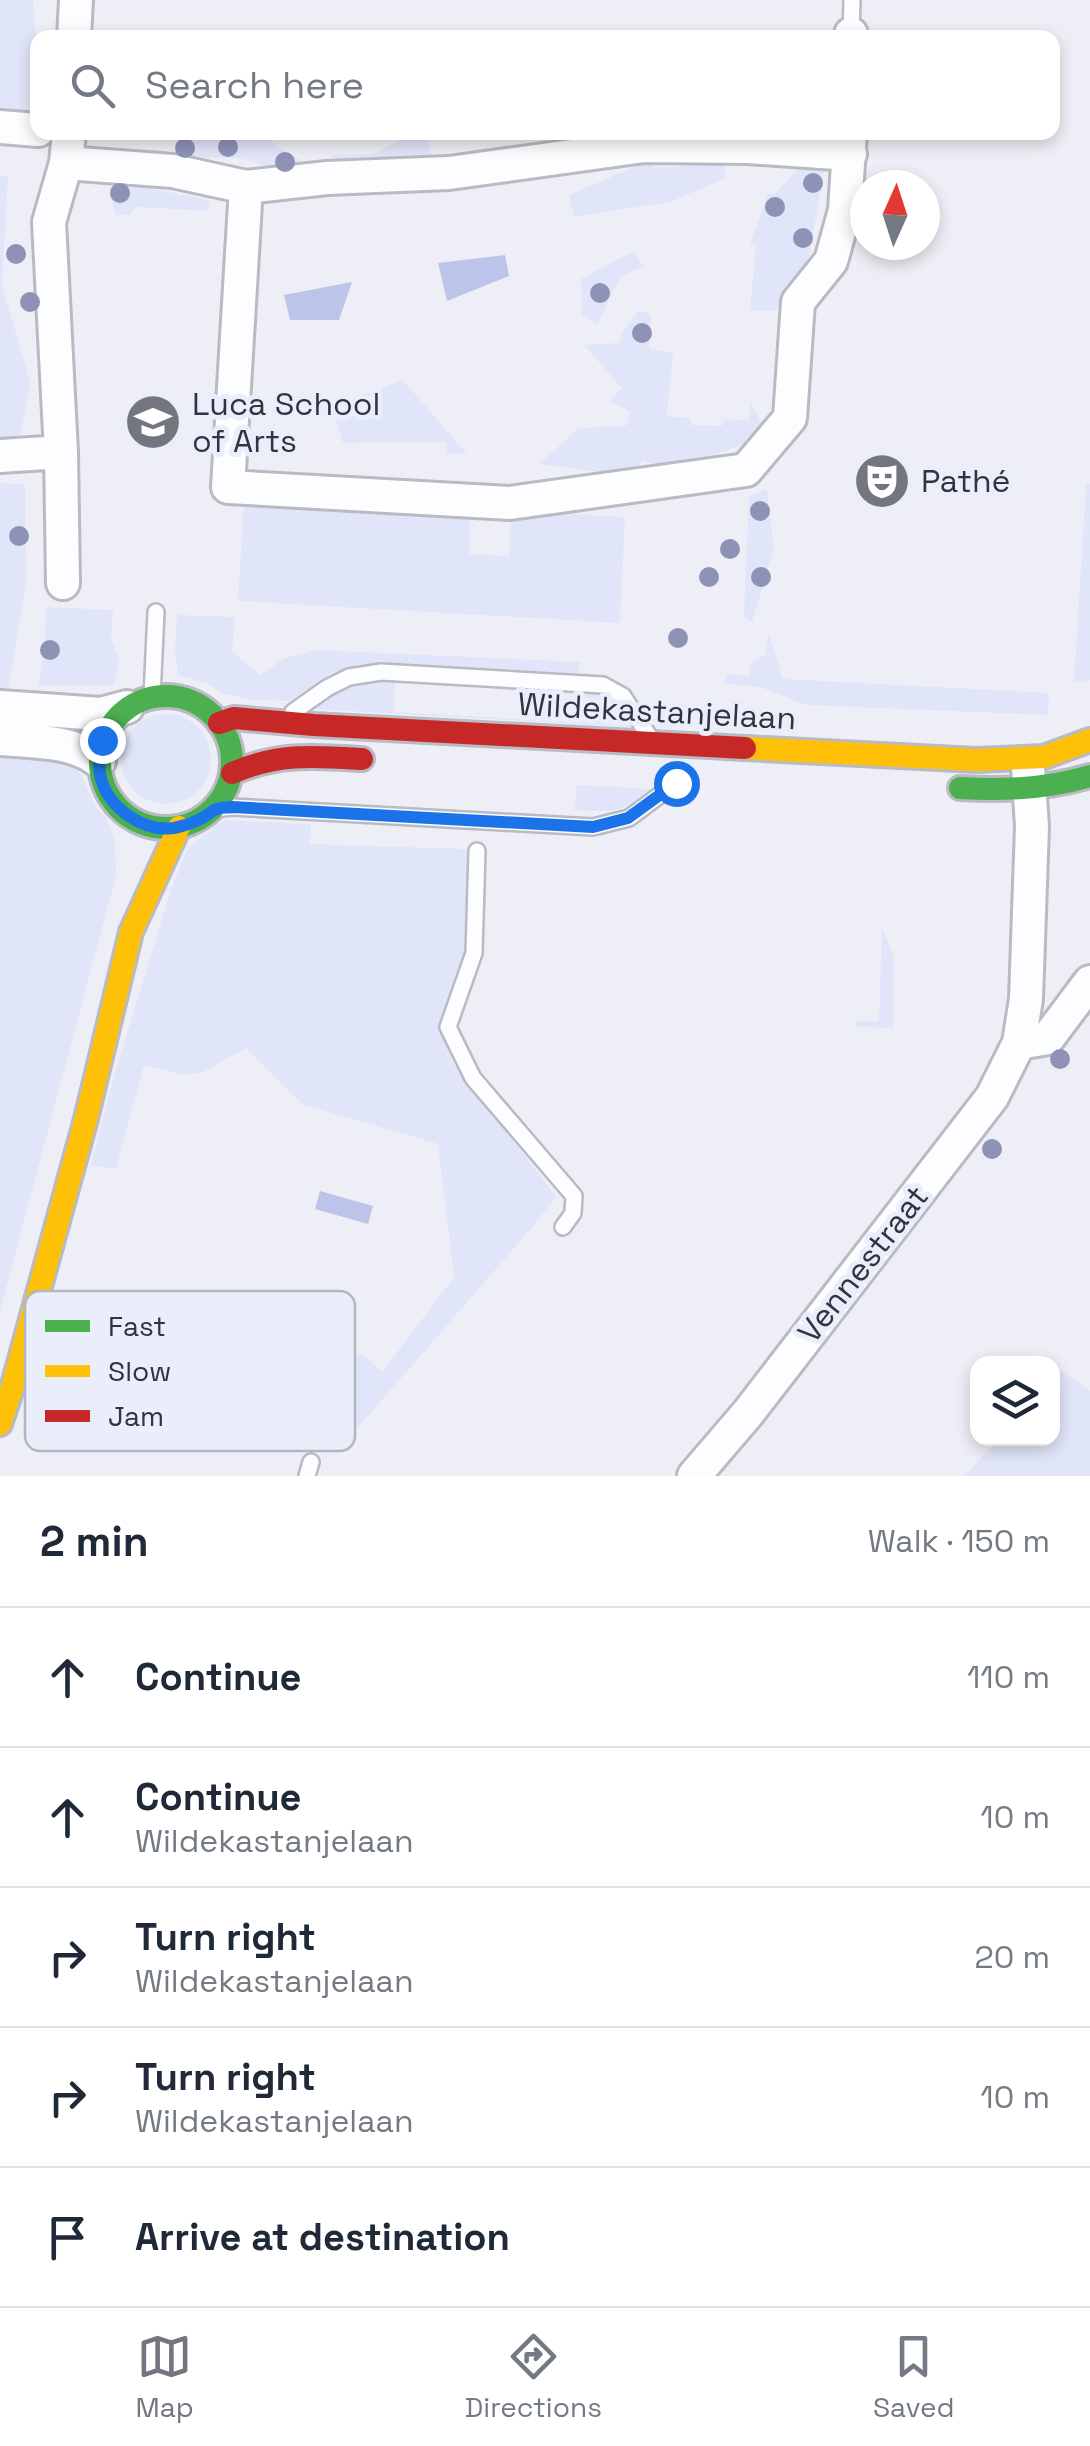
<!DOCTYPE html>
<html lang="en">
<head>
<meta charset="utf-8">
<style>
	:root { --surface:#fff; --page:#f6f6f7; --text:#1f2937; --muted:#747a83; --line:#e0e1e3; --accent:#73757f }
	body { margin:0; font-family:"Space Grotesk",sans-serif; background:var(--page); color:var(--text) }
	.controls { position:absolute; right:30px; bottom:30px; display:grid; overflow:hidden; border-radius:20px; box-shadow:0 5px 15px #0003 }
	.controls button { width:90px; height:90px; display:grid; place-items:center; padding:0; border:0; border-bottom:2px solid var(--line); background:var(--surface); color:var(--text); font:50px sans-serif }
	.compass { position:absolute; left:850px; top:170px; width:90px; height:90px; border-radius:50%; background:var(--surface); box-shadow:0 5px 15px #0003; rotate:3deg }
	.stop { position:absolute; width:30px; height:30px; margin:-22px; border:8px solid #1a73e8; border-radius:50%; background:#fff }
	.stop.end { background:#1a73e8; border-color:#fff; box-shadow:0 2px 10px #0008 }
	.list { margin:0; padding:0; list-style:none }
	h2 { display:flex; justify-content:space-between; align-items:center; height:130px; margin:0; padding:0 40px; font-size:42px }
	h2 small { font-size:32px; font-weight:400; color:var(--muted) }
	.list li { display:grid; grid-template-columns:65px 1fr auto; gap:30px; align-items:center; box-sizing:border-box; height:140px; padding:0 40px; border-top:2px solid var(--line) }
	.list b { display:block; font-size:38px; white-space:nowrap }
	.list p { margin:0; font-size:32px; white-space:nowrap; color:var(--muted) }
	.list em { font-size:32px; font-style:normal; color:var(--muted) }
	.icon { flex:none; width:55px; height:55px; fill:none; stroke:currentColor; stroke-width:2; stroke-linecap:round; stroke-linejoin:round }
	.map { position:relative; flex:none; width:1090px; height:1476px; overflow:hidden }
	.search { position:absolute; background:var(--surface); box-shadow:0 5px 15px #0003; left:30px; right:30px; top:30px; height:110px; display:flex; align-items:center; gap:25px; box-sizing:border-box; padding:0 35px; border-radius:20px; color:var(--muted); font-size:38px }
	.sheet { height:830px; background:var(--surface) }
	nav { display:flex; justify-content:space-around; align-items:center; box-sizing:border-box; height:140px; border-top:2px solid var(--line); background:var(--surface); font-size:28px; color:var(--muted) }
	nav a { display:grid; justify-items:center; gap:5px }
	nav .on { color:var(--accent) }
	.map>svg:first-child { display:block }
</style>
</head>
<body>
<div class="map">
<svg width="1090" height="1476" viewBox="0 0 1090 1476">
	<rect width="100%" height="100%" fill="#eeeff6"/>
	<path fill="#e1e5f9" d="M0,0h33l4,48 -8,63 -29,-2z
		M412,135l16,6 7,27 -99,3 -5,-16 40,-1z
		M180,140h89l49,32 -20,4 -59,-18 -65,-1z
		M651,160l3,8 69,-5 3,15 -56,24 -96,15 -5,-22z
		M806,161l18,10 -19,108 -30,32h-25l6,-66 -6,-1 18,-50h7z
		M0,176h8l-6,110 29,98 -12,57 -19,-1z
		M128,183l82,18 -3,10 -71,-4 -7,8h-13l-7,-27z
		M634,251l9,15 -23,11 -23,48 -15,-10 -1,-36z
		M639,310l12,5 -2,33 24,5 -6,63 24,2v7l31,1 2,-7 25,1 1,-20 18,37 -98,32 -27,-8 -13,15 -91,-12 40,-36 47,-2 4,-14 -21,-11 13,-13 -38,-43 35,-2 3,-9z
		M403,380l64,74 -20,-1 -1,-11 -103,1 -12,-38z
		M0,483l25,1 1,98 -17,105 -9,1z
		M1086,484h4v196l-16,2z
		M767,489l7,60 -22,73 -8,-6 5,-120z
		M244,498l227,12 -2,44 40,2 2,-45 114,6 -5,106 -382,-22z
		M46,607l67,3 -2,28 8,22 -5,25 -76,1 6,-34z
		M177,615l58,2 -3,34 28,24 23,-16 32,-9 265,12 -1,13 -203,-12 -44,10 -43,28 -38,-1 -26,-6 -17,-10 -30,-9 -3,-25z
		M769,634l14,45 266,14 -1,22 -242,-10 -43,-17 -38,-5 2,-9 22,2 2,-15 14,-5z
		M373,680h22l-1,32 184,10 1,-31c26,0 47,8 52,36l-317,-18c16,-19 34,-26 59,-29z
		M121 759a45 45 0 1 1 90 0a45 45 0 1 1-90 0Z
		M0,751l57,7 14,5 11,13 14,31 11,11 8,24 1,34 -116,435z
		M576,785l77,4c-31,24 -40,24 -78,21z
		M224,820l87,4 -1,20 158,5 -4,103 -23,76 12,35 103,133 -21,28 -172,198 -34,28 -25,1 56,-99 22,20 72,-95 -16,-133 -134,-39 -58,-57 -43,24 -20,3 -39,-10 -28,104 -25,-4 20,-78 61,-201 16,-38z
		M882,927l12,30 -1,71 -38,-1v-6h24z
		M1061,1370l29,21v85h-126l35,-37 53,-1 1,-58z"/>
	<path fill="#bdc4e9" d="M505,255l4,21 -62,25 -9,-38z
		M352,282l-13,38h-49l-6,-25z
		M320,1191l53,15 -5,18 -53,-15z"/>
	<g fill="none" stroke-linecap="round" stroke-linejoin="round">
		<g stroke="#b9bac2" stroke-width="20">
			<path id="lane" d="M851,34l1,-34
				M152,696l4,-84
				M293,712l34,-24 22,-11 32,-5 222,13 20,11 26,40
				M214,809l18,-2 361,20 36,-9 47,-35 5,-9
				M477,851l-3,102 -26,74 25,51 101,118 -1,17 -10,14
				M307,1476l4,-14"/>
		</g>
		<g stroke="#b9bac2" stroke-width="38">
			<path id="street" d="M74,38l2,-38
				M851,38v-4
				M0,127l38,3
				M66,163l107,8 73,16 81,-9 122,-5 195,-27 104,1 102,7
				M246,187l-18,300 282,16 236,-33 44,-52 8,-116 33,-41 14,-51 5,-78
				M0,456l61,-4
				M63,583l-2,-131 -12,-230 17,-59 3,-31
				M0,707l101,7 26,-7
				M0,739c33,3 72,1 99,22
				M1019,1043l29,-5 42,-56
				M694,1476l54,-63 244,-316 27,-54 7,-44 6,-173 -4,-59"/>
		</g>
		<g stroke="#b9bac2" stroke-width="28">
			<path id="fast" d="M100 762a66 66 0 1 1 132 0a66 66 0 1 1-132 0Z
				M960,788c45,3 87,1 130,-12"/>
		</g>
		<g stroke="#b9bac2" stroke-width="28">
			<path id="slow" d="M745,748l231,12 68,-3 46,-17
				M0,1424l13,-39 73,-266 45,-187 48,-105"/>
		</g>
		<g stroke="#b9bac2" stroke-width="28">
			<path id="jam" d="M219,723l15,-5 80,7 431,23
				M232,773c46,-20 81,-17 130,-14"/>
		</g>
		<use href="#lane" stroke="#fcfdfe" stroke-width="15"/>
		<use href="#street" stroke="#fcfdfe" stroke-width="32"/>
		<use href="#fast" stroke="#4caf50" stroke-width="22"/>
		<use href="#slow" stroke="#ffc107" stroke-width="22"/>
		<use href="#jam" stroke="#c62828" stroke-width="22"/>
	</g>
	<g fill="#8e92b7">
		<circle cx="228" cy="147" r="10"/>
		<circle cx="185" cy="148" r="10"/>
		<circle cx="285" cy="162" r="10"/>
		<circle cx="813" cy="183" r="10"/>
		<circle cx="120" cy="193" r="10"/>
		<circle cx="775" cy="207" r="10"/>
		<circle cx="803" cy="238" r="10"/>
		<circle cx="16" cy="254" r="10"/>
		<circle cx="600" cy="293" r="10"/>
		<circle cx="30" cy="302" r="10"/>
		<circle cx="642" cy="333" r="10"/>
		<circle cx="760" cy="511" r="10"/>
		<circle cx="19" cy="536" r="10"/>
		<circle cx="730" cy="549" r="10"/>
		<circle cx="709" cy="577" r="10"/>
		<circle cx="761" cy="577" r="10"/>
		<circle cx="678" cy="638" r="10"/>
		<circle cx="50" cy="650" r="10"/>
		<circle cx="1060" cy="1059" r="10"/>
		<circle cx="992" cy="1149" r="10"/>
	</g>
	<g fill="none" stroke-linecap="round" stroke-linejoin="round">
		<path stroke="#1a73e8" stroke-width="12" d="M102,740c-2,13 -5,26 -1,39 9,30 42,53 73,49 10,-2 21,-6 30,-11 6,-3 6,-6 13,-8 5,-2 10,-1 15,-2l361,20 35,-9 48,-35"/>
	</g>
	<defs>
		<g id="university-disc" transform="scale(2.875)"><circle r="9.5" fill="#73757f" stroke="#eaedfa"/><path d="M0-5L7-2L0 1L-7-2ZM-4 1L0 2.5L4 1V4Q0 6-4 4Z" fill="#fff"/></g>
		<g id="theatre-disc" transform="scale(2.875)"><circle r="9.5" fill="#73757f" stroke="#eaedfa"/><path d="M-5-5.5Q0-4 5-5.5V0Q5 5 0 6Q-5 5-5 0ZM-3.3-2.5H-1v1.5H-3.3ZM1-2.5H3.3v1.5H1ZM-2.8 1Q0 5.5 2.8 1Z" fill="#fff"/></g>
	</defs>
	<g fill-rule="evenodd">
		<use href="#university-disc" x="153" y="422"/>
		<use href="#theatre-disc" x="882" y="481"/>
	</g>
	<g text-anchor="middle" stroke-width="10" stroke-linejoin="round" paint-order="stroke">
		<g font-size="32" fill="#31333f" stroke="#eaedfa" text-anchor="start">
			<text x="192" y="415">Luca School<tspan x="192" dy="37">of Arts</tspan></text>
			<text x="921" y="492">Pathé</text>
		</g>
		<g font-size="32" fill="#31333f" stroke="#eaedfa">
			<text transform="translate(657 711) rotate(3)" y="11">Wildekastanjelaan</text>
			<text transform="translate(863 1264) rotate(-52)" y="11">Vennestraat</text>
		</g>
	</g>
	<rect x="25" y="1291" width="330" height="160" rx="15" fill="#eaedfa" stroke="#b2b5c2" stroke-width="2.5"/>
	<rect x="45" y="1320" width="45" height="12" fill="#4caf50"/>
	<rect x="45" y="1365" width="45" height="12" fill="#ffc107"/>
	<rect x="45" y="1410" width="45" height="12" fill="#c62828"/>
	<g font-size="28" fill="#31333f">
		<text x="108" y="1336">Fast</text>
		<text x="108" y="1381">Slow</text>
		<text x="108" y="1426">Jam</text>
	</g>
</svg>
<div class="controls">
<button><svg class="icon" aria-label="layers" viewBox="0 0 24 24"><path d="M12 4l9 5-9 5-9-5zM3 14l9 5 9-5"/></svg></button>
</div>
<svg class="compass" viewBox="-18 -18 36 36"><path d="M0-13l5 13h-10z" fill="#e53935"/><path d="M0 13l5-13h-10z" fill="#747a83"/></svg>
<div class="stop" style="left:676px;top:783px"></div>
<div class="stop end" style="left:102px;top:740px"></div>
<div class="search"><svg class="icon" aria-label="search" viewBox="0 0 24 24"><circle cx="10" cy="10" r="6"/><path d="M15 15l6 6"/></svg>Search here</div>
</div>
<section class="sheet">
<h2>2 min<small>Walk · 150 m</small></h2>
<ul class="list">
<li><svg class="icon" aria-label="ahead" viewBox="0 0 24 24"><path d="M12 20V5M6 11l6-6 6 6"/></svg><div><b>Continue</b></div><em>110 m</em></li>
<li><svg class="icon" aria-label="ahead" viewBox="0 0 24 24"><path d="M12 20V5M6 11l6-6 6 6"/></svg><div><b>Continue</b><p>Wildekastanjelaan</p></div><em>10 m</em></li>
<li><svg class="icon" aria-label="right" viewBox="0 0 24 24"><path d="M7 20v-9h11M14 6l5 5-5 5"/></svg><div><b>Turn right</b><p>Wildekastanjelaan</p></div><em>20 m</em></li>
<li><svg class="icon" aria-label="right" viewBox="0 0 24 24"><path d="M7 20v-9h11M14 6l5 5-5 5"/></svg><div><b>Turn right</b><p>Wildekastanjelaan</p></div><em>10 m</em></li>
<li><svg class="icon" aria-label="arrive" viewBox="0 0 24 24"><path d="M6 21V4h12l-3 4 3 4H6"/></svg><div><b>Arrive at destination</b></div></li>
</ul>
</section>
<nav>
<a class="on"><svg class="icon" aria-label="map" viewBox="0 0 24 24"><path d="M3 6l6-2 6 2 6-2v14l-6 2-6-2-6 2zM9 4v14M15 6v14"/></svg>Map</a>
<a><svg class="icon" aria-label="directions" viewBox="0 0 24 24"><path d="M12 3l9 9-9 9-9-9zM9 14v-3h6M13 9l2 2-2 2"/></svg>Directions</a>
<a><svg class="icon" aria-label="saved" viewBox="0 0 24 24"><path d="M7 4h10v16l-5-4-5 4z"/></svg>Saved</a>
</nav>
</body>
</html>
